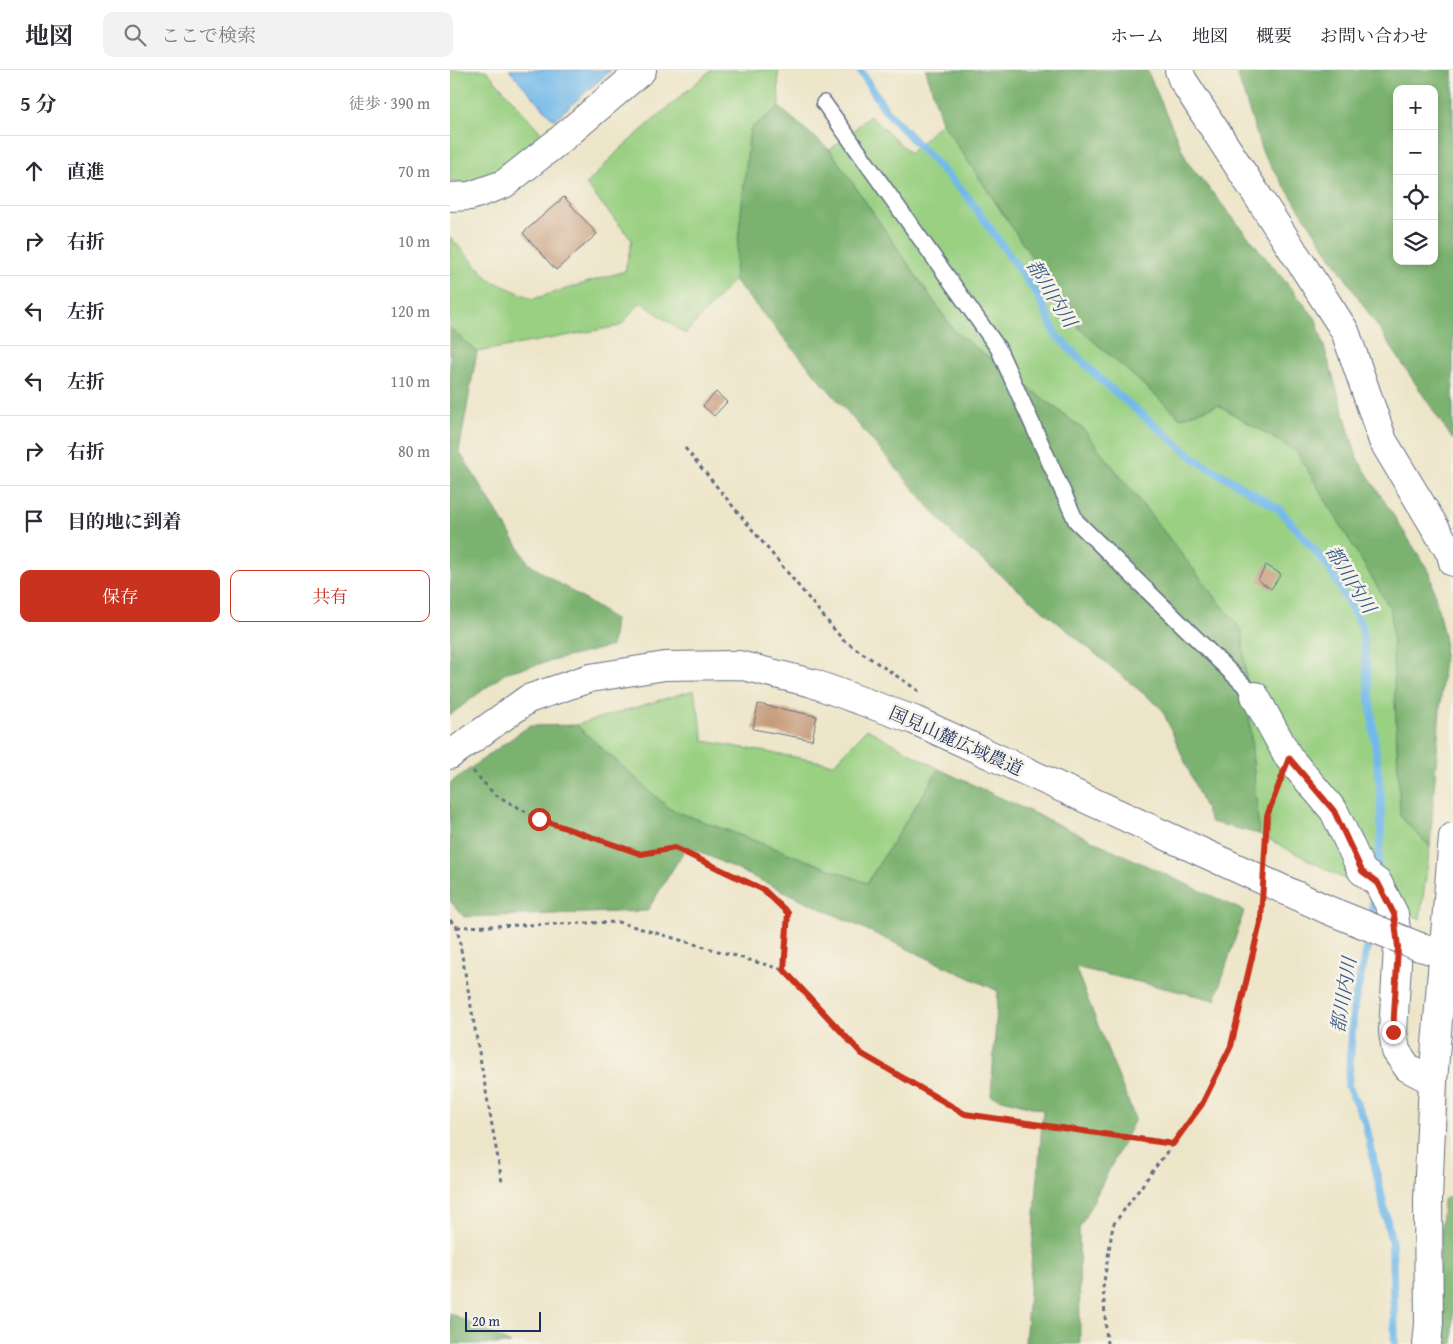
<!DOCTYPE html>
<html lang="ja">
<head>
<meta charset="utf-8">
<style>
	:root { --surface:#fff; --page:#f2f2f3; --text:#2b2b33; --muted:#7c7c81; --line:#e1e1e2; --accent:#c8321e }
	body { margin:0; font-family:"Gentium Book Plus","Noto Serif JP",serif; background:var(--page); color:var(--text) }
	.controls { position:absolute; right:15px; top:15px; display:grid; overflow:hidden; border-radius:10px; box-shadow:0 2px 8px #0003 }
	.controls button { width:45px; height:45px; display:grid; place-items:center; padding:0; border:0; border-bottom:1px solid var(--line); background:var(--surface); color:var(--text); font:25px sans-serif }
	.scale { position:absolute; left:15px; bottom:12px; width:76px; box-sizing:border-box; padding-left:5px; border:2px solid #1b2f5e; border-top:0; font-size:14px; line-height:18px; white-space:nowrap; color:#1b2f5e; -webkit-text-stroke:4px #f7f3e8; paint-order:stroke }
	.stop { position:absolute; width:15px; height:15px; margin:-11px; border:4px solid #c8321e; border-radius:50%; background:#fff }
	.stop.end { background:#c8321e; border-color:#fff; box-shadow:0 1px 5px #0008 }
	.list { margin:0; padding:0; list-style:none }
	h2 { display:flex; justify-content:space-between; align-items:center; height:65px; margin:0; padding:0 20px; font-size:21px }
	h2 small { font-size:16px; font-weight:400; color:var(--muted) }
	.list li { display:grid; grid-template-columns:32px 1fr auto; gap:15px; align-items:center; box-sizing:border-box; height:70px; padding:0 20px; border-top:1px solid var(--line) }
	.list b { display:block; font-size:19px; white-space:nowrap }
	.list em { font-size:16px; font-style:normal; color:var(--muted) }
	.actions { display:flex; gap:10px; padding:15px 20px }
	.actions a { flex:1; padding:11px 0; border:1px solid var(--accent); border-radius:10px; text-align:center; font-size:18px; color:var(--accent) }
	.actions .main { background:var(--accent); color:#fff }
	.icon { flex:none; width:28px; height:28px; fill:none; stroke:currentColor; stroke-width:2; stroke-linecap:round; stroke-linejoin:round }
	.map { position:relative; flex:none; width:1003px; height:1274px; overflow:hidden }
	header { display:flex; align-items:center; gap:30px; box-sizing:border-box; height:70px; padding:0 25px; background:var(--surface); border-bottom:1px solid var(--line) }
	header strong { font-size:24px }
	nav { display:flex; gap:28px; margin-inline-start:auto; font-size:18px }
	.search { width:350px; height:45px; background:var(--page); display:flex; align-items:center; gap:12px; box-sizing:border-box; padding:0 18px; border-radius:10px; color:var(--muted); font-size:19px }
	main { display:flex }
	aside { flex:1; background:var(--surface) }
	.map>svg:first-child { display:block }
</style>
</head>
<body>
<header>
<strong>地図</strong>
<div class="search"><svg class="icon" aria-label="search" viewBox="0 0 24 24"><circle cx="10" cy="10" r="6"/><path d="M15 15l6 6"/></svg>ここで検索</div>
<nav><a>ホーム</a><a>地図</a><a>概要</a><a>お問い合わせ</a></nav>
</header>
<main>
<aside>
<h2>5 分<small>徒歩 · 390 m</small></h2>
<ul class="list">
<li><svg class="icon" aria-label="ahead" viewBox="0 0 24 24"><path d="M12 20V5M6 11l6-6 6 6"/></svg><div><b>直進</b></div><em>70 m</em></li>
<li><svg class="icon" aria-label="right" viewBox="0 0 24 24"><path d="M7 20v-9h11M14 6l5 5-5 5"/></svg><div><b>右折</b></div><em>10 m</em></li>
<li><svg class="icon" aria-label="left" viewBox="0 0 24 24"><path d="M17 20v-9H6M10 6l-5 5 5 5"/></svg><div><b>左折</b></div><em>120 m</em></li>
<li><svg class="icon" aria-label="left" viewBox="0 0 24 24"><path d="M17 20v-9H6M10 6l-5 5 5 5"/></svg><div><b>左折</b></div><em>110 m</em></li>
<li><svg class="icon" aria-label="right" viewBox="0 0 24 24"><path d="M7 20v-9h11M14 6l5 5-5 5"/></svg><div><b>右折</b></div><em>80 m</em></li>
<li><svg class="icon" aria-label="arrive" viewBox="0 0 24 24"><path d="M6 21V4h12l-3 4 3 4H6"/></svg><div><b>目的地に到着</b></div></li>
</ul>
<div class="actions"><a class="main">保存</a><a>共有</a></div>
</aside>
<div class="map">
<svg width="1003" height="1274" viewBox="0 0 1003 1274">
	<rect width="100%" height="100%" fill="#f7f3e8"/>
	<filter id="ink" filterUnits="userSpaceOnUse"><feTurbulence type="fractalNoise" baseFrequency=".02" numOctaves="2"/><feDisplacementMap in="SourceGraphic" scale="10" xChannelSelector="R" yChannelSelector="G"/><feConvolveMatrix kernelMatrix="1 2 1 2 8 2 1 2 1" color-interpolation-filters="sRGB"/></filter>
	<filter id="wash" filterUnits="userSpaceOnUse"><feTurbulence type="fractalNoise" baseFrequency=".0096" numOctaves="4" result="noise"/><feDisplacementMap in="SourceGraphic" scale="20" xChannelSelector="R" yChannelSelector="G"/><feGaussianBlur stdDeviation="1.12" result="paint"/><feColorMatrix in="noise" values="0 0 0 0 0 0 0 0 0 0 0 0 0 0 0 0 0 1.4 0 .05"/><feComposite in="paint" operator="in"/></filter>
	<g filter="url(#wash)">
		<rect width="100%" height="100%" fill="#ede5c8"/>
		<path fill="#9ad082" stroke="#5a8070" d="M0,0h36l58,66 -65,48 -29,-3z
			M261,0h67l1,37 -29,22 -16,151 -49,54 -44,-32 -21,24 -143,26 -27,-24v-91l40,43 43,19 92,-28 7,-31 -46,-55 33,-35z
			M420,46l40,37 32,-31 137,206 102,90 37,-13 79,47 95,158 8,206 30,31 -10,72 -161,-85 -17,-203 -159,-202 -129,-98 -124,-181z
			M244,620l10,51 130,23 33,-35 72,40 -72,114 -197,-74 -94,-84z"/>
		<path fill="#7bb270" stroke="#4b7067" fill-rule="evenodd" d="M476,0h221l41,93 128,156 41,139 73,115 15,68 -15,206 -30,-31 -9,-206 -94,-158 -79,-47 -37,13 -102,-90 -137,-206z
			M786,0h217v370l-190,-286zM947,19h37v172h-37z
			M329,37l51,43 124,181 129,98 159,202 17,203 -48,-12 -49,-113 -205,-170 -223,-259 16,-151z
			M0,258l27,24 -18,99 70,113 86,55 -3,27 -105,26 -57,43z
			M126,655l94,84 197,74 72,-114 305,142 -29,89 -140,-33 60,152 -56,110 1,115h-55l18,-234 -52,-14 7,-105 -311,-145 -40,65 -183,6 -14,-16v-118l79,-57z
			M1003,1124v150h-20l10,-144z
			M0,1243l61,31h-61z"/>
		<path fill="#72b9ea" stroke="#4674a4" d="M59,0h102l-57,50z"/>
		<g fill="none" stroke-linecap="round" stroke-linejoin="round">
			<path stroke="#72b9ea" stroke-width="8" d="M410,0l26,41 81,85 71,100 18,39 47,47 92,77 84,50 49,57 34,61 19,171v41l-5,36
				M924,824l-7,55 -13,55 -6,82 17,35 27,123 3,100"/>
		</g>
		<g id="blocks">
			<path fill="#c69b7c" d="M114,127l33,37 -41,36 -33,-37z
				M266,322l11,10 -13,14 -11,-10z
				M816,495l15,9 -10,15 -13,-9z
				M308,634l59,12 -5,24 -59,-11z"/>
		</g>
	</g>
	<g filter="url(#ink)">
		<use href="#blocks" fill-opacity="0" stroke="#646f83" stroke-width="1"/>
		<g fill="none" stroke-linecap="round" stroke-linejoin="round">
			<g stroke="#646f83" stroke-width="18">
				<path id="service" d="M374,33l174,245 78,173 179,175"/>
			</g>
			<g stroke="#646f83" stroke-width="30">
				<path id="minor" d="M729,0l3,9 163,252 38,110 68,113 2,8
					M0,127l20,-1 34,-12 56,-44 82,-70
					M805,626l34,62 45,53 28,60 16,12 16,31 4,33 -5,85 3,19 12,17 25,13
					M977,1274l2,-20 -1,-125 5,-118 20,-244"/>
			</g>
			<g stroke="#646f83" stroke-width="30">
				<path id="tertiary" d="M0,685l78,-56 62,-21 75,-12 74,-1 73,18 102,37 316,145
					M970,877l33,9"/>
			</g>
			<path stroke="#646f83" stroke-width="3" stroke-dasharray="4 4" stroke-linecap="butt" d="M235,378l158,192 79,53
				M23,701l21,23 45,25 102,35 34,-6 89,42 24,23 -4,57
				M815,781l2,-35 12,-31
				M0,850l7,7 45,255
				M7,857l161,-5 166,48 78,84 103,60 208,29
				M657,1274l-4,-56 10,-63 89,-121 29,-58 30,-127 1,-11"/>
			<use href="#service" stroke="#fff" stroke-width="15"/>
			<use href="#minor" stroke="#fff" stroke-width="28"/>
			<use href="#tertiary" stroke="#fff" stroke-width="28"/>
			<g stroke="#646f83" stroke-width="30" stroke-linecap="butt">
				<path id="tertiary-bridge" d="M780,795l98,45 92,37"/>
			</g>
			<use href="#tertiary-bridge" stroke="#fff" stroke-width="28"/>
		</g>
	</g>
	<g fill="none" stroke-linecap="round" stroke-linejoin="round" filter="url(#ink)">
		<path stroke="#c8321e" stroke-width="6" d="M89,749l102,35 34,-6 89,42 24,23 -4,57 78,84 103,60 208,30 29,-40 29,-58 30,-127 6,-103 22,-58 45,53 28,60 16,12 16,31 4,33 -5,85"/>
	</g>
	<g text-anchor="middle" stroke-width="5" stroke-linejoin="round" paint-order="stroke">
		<g font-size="18" fill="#1b2f5e" stroke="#f7f3e8">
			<text transform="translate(506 671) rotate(24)" y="6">国見山麓広域農道</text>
		</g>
		<g font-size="19" font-style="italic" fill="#355888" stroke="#f7f3e8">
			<text transform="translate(602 223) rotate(58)" y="7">都川内川</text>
			<text transform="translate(901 509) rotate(58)" y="7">都川内川</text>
			<text transform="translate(893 925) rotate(-81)" y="7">都川内川</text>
		</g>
	</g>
</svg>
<div class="controls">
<button>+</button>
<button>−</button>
<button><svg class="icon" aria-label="locate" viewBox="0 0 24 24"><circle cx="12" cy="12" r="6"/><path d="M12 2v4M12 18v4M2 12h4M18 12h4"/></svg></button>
<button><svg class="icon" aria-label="layers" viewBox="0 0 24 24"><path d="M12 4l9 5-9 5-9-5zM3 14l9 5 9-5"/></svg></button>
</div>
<div class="scale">20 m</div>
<div class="stop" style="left:89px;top:749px"></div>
<div class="stop end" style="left:943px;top:962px"></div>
</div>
</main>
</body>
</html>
